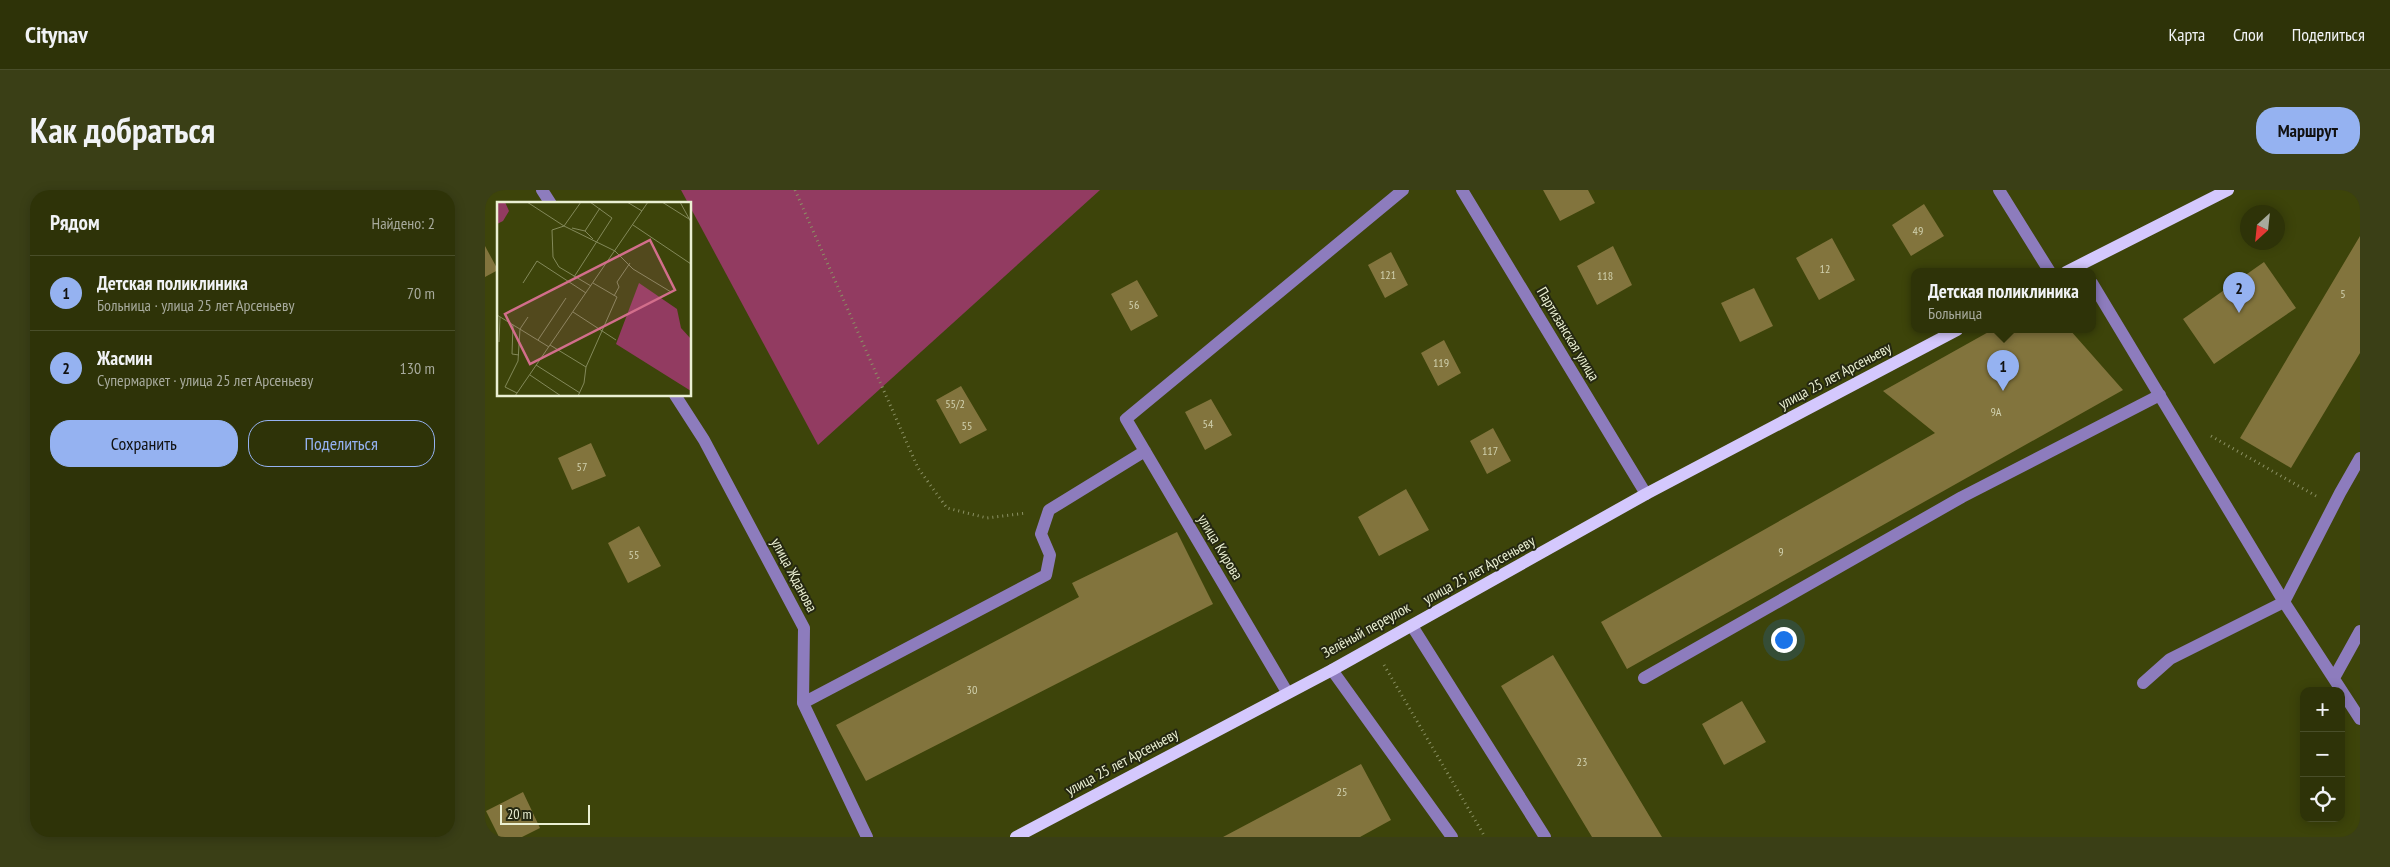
<!DOCTYPE html>
<html lang="ru">
<head>
<meta charset="utf-8">
<style>
	:root { --surface:#2e3308; --page:#3a3f16; --text:#f1f3f6; --muted:#a7aa9c; --line:#494e29; --accent:#95b2f1 }
	body { margin:0; font-family:"PT Sans Narrow",sans-serif; background:var(--page); color:var(--text) }
	.controls { position:absolute; right:15px; bottom:15px; display:grid; overflow:hidden; border-radius:10px; box-shadow:0 2px 12px #0003 }
	.controls button { width:45px; height:45px; display:grid; place-items:center; padding:0; border:0; border-bottom:1px solid var(--line); background:var(--surface); color:var(--text); font:25px sans-serif }
	.compass { position:absolute; left:1755px; top:15px; width:45px; height:45px; border-radius:50%; background:var(--surface); box-shadow:0 2px 12px #0003; rotate:207deg }
	.scale { position:absolute; left:15px; bottom:12px; width:90px; box-sizing:border-box; padding-left:5px; border:2px solid #ebf0d3; border-top:0; font-size:14px; line-height:18px; white-space:nowrap; color:#ebf0d3; -webkit-text-stroke:4px #252811; paint-order:stroke }
	.you { position:absolute; left:1298px; top:449px; width:18px; height:18px; margin:-12px; border:4px solid #fff; border-radius:50%; background:#1a73e8; box-shadow:0 0 0 8px #1a73e833 }
	.badge { display:grid; place-items:center; width:32px; height:32px; border-radius:50%; background:var(--accent); color:#111; font-size:16px; font-weight:700 }
	.pin { position:absolute; translate:-50% -41px; filter:drop-shadow(0 1px 2px #0008) }
	.pin::after { content:''; position:absolute; top:26px; width:18px; height:15px; background:inherit; clip-path:polygon(0 0,100% 0,50% 100%) }
	.popup { position:absolute; left:1426px; top:78px; width:185px; height:65px; box-sizing:border-box; display:grid; place-content:center; border-radius:10px; background:var(--surface); filter:drop-shadow(0 1px 4px #0005); font-size:16px; white-space:nowrap; color:var(--muted) }
	.popup b { font-size:19px; color:var(--text) }
	.popup::after { content:''; position:absolute; left:50%; top:100%; margin-left:-10px; border:10px solid transparent; border-top-color:var(--surface) }
	.list { margin:0; padding:0; list-style:none }
	h2 { display:flex; justify-content:space-between; align-items:center; height:65px; margin:0; padding:0 20px; font-size:21px }
	h2 small { font-size:16px; font-weight:400; color:var(--muted) }
	.list li { display:grid; grid-template-columns:32px 1fr auto; gap:15px; align-items:center; box-sizing:border-box; height:75px; padding:0 20px; border-top:1px solid var(--line) }
	.list b { display:block; font-size:19px; white-space:nowrap }
	.list p { margin:0; font-size:16px; white-space:nowrap; color:var(--muted) }
	.list em { font-size:16px; font-style:normal; color:var(--muted) }
	.actions { display:flex; gap:10px; padding:15px 20px }
	.actions a { flex:1; padding:11px 0; border:1px solid var(--accent); border-radius:20px; text-align:center; font-size:18px; color:var(--accent) }
	.actions .main { background:var(--accent); color:#111 }
	.icon { flex:none; width:28px; height:28px; fill:none; stroke:currentColor; stroke-width:2; stroke-linecap:round; stroke-linejoin:round }
	.map { position:relative; flex:none; width:1875px; height:647px; overflow:hidden; border-radius:20px }
	header { display:flex; align-items:center; gap:30px; box-sizing:border-box; height:70px; padding:0 25px; background:var(--surface); border-bottom:1px solid var(--line) }
	header strong { font-size:24px }
	nav { display:flex; gap:28px; margin-inline-start:auto; font-size:18px }
	.intro { display:flex; align-items:center; justify-content:space-between; box-sizing:border-box; height:120px; padding:0 30px }
	h1 { margin:0; font-size:35px }
	.button { padding:12px 22px; border-radius:20px; background:var(--accent); color:#111; font-size:18px; font-weight:700 }
	main { display:flex; gap:30px; padding:0 30px }
	aside { flex:1; background:var(--surface); border-radius:20px; box-shadow:0 2px 12px #0003 }
	.map>svg:first-child { display:block }
</style>
</head>
<body>
<header>
<strong>Citynav</strong>
<nav><a>Карта</a><a>Слои</a><a>Поделиться</a></nav>
</header>
<div class="intro"><h1>Как добраться</h1><a class="button">Маршрут</a></div>
<main>
<aside>
<h2>Рядом<small>Найдено: 2</small></h2>
<ul class="list">
<li><span class="badge">1</span><div><b>Детская поликлиника</b><p>Больница · улица 25 лет Арсеньеву</p></div><em>70 m</em></li>
<li><span class="badge">2</span><div><b>Жасмин</b><p>Супермаркет · улица 25 лет Арсеньеву</p></div><em>130 m</em></li>
</ul>
<div class="actions"><a class="main">Сохранить</a><a>Поделиться</a></div>
</aside>
<div class="map">
<svg width="1875" height="647" viewBox="0 0 1875 647">
	<rect width="100%" height="100%" fill="#3d440a"/>
	<path fill="#923b61" d="M196,0h419l-282,255z"/>
	<path fill="#82743d" d="M1058,0h45l7,13 -35,18z
		M1439,14l20,32 -33,20 -19,-31z
		M1875,46v117l-69,115 -51,-30z
		M1347,48l23,42 -36,20 -23,-42z
		M0,56l13,24 -13,7z
		M1128,56l19,39 -35,20 -20,-39z
		M906,62l17,33 -23,13 -17,-33z
		M1779,72l32,46 -82,56 -31,-45z
		M652,90l21,36 -27,15 -20,-37z
		M1269,98l19,38 -33,16 -19,-39z
		M1507,140h78l53,60 -496,279 -26,-47 334,-189 -52,-42z
		M959,150l17,33 -23,13 -17,-33z
		M476,196l26,44 -27,14 -24,-44z
		M726,209l21,36 -27,15 -20,-38z
		M1008,238l18,33 -24,13 -17,-33z
		M106,253l15,33 -34,14 -14,-32z
		M921,299l23,41 -50,26 -21,-39z
		M154,336l22,40 -33,17 -20,-40z
		M692,342l36,72 -347,177 -30,-56 243,-128 -7,-14z
		M1068,465l109,182h-70l-91,-151z
		M1257,511l24,41 -42,23 -22,-41z
		M876,574l30,56 -31,17h-137z
		M38,602l17,36 -18,9h-23l-13,-26z"/>
	<g fill="none" stroke-linecap="round" stroke-linejoin="round">
		<path stroke="#8b9164" stroke-width="3" stroke-dasharray="1 4" stroke-linecap="butt" d="M310,0l123,278 29,40 40,10 39,-5
			M1726,246l105,60
			M899,475l101,172"/>
		<path stroke="#8d7cbd" stroke-width="12" d="M57,0l9,14
			M977,0l184,304
			M1514,0l51,82
			M1607,93l192,319 76,117
			M190,205l29,45 100,188 -1,75 64,134
			M927,436l133,211
			M847,480l120,167
			M1159,488l318,-181 198,-102
			M1849,488l26,-47
			M1658,493l27,-24 114,-57 56,-109 20,-35
			M802,502l-161,-273 277,-229
			M318,513l243,-128 4,-20 -9,-21 8,-24 96,-59"/>
		<path stroke="#d4c8fd" stroke-width="12" d="M1581,82l162,-82
			M531,647l316,-167 314,-176 311,-164"/>
	</g>
	<g text-anchor="middle" stroke-width="4" stroke-linejoin="round" paint-order="stroke">
		<g font-size="12" fill="#d1d1ae">
			<text x="1433" y="45">49</text>
			<text x="1340" y="83">12</text>
			<text x="903" y="89">121</text>
			<text x="1120" y="90">118</text>
			<text x="1858" y="108">5</text>
			<text x="649" y="119">56</text>
			<text x="956" y="177">119</text>
			<text x="470" y="218">55/2</text>
			<text x="1511" y="226">9А</text>
			<text x="723" y="238">54</text>
			<text x="482" y="240">55</text>
			<text x="1005" y="265">117</text>
			<text x="97" y="281">57</text>
			<text x="1296" y="366">9</text>
			<text x="149" y="369">55</text>
			<text x="487" y="504">30</text>
			<text x="1097" y="576">23</text>
			<text x="857" y="606">25</text>
		</g>
		<g font-size="15" fill="#ebf0d3" stroke="#252811">
			<text transform="translate(1083 144) rotate(59)" y="5">Партизанская улица</text>
			<text transform="translate(1350 186) rotate(-28)" y="5">улица 25 лет Арсеньеву</text>
			<text transform="translate(735 357) rotate(59)" y="5">улица Кирова</text>
			<text transform="translate(994 380) rotate(-29)" y="5">улица 25 лет Арсеньеву</text>
			<text transform="translate(309 385) rotate(62)" y="5">улица Жданова</text>
			<text transform="translate(881 440) rotate(-29)" y="5">Зелёный переулок</text>
			<text transform="translate(637 572) rotate(-28)" y="5">улица 25 лет Арсеньеву</text>
		</g>
	</g>
	<g transform="translate(12 12)">
		<rect width="194" height="194" fill="#3d440a"/>
		<path d="M8,0l4,9 -6,10 -6,3v-21zM142,81l38,26 4,19 10,11v52l-75,-47z" fill="#923b61"/>
		<path fill="none" stroke="#83895a" stroke-width="1" d="M30,0l37,24 51,25 18,18 38,23M84,0l-17,24 -12,4 1,27 6,10 32,19M130,0l15,9M165,0l27,17M183,0l11,20M136,23l58,39M75,26l13,3 8,8M88,29l15,-23M77,75l38,-59 -22,-16M26,81l14,-22 49,32M117,94l5,-9 -2,-5 13,-19M76,110l43,28M0,113l52,32M16,123l-1,29 7,1M41,138l28,-42M2,140l1,-25M53,143l36,22M39,163l44,28M33,173l31,21M20,191l-12,-6 13,-26 2,-32 8,-12M18,194l133,-194M81,194l6,-13 2,-16 31,-70 -24,-14"/>
		<path fill="#d26e8b" fill-opacity="0.15" stroke="#d26e8b" stroke-width="2.5" d="M153,38l25,50 -145,74 -25,-50z"/>
		<rect width="194" height="194" fill="none" stroke="#ebf0d3" stroke-width="2.5"/>
	</g>
</svg>
<div class="controls">
<button>+</button>
<button>−</button>
<button><svg class="icon" aria-label="locate" viewBox="0 0 24 24"><circle cx="12" cy="12" r="6"/><path d="M12 2v4M12 18v4M2 12h4M18 12h4"/></svg></button>
</div>
<svg class="compass" viewBox="-18 -18 36 36"><path d="M0-13l5 13h-10z" fill="#e53935"/><path d="M0 13l5-13h-10z" fill="#a7aa9c"/></svg>
<div class="scale">20 m</div>
<div class="you"></div>
<div class="pin badge" style="left:1518px;top:201px">1</div>
<div class="popup"><b>Детская поликлиника</b>Больница</div>
<div class="pin badge" style="left:1754px;top:123px">2</div>
</div>
</main>
</body>
</html>
